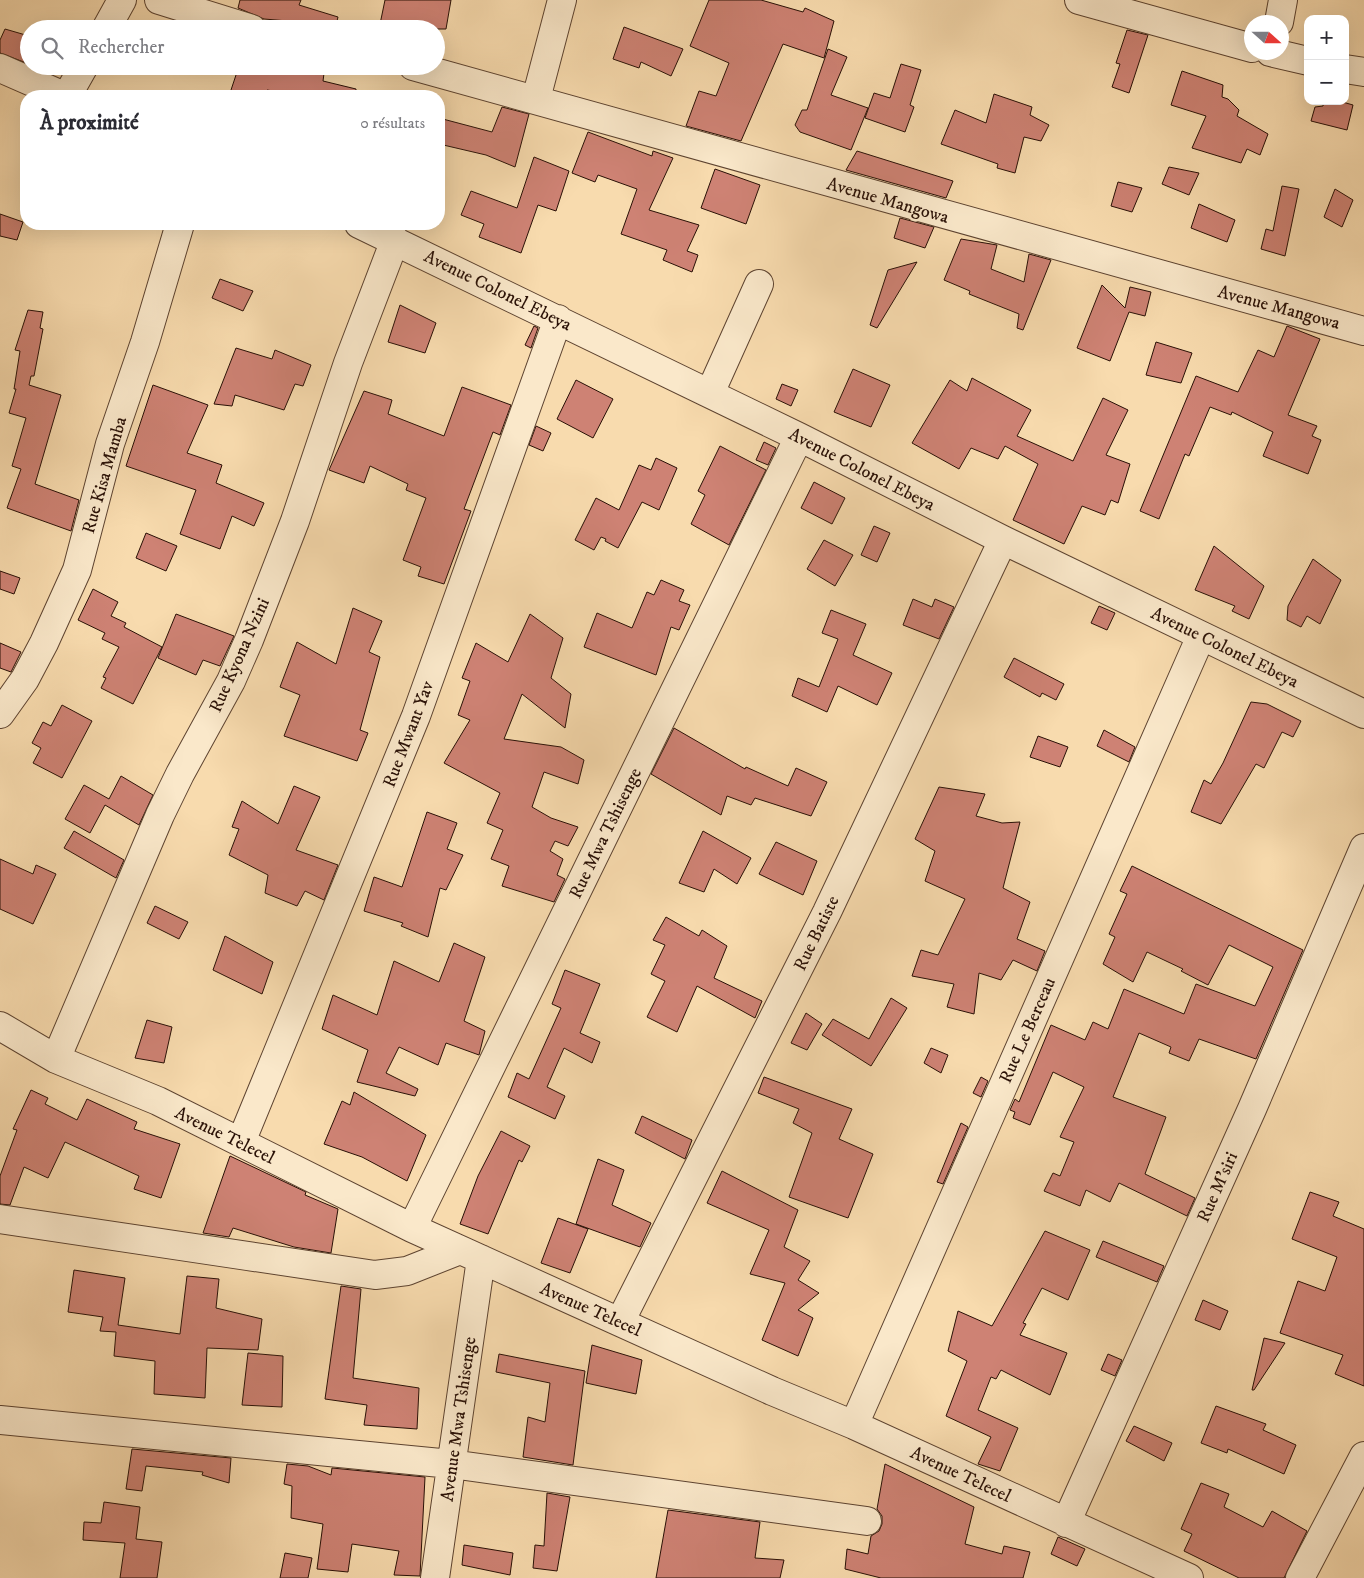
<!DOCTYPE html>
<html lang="fr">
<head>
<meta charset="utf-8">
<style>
	:root { --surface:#fff; --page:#f7f7f7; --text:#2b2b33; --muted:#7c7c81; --line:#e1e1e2 }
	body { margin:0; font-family:"IM FELL DW Pica",serif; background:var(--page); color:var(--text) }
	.controls { position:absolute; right:15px; top:15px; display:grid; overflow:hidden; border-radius:10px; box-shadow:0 5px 20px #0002 }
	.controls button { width:45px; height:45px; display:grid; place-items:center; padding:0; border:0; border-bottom:1px solid var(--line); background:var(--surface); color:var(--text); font:25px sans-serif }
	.compass { position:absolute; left:1244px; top:15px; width:45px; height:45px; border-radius:50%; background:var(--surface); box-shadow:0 5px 20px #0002; rotate:111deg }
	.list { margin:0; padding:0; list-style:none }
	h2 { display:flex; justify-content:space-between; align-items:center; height:65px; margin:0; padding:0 20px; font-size:21px }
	h2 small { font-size:16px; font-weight:400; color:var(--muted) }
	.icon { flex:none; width:28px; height:28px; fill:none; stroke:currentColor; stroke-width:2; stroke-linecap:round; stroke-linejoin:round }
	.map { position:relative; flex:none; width:1364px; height:1578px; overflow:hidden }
	.search { position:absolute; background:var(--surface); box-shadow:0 5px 20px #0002; left:20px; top:20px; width:425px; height:55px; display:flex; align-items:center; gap:12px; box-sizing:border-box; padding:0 18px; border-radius:28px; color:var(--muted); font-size:19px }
	.panel { position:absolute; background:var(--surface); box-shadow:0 5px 20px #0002; left:20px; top:90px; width:425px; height:140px; border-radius:20px }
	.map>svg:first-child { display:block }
</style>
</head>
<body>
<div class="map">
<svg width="1364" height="1578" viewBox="0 0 1364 1578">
	<rect width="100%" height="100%" fill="#f8dbae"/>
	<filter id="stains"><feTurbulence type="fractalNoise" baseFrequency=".004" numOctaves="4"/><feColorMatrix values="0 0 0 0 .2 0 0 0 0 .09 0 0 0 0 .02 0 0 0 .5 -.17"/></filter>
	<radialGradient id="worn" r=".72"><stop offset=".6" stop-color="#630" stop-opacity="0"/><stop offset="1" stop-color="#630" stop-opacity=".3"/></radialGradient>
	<path fill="#ce8274" stroke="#291006" d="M240,0h61l-2,5 39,12 -2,8 -72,-6 -26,-11z
		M385,0h66l-5,29h-67z
		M709,0h52l42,12 2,-4 29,13 -10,37 -41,-14 -42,97 -55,-15 13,-35 17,5 13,-33 -39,-17z
		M624,27l59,22 -12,27 -30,-14 -2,6 -26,-9z
		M5,29l24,7v28l-29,-11v-13z
		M1127,30l21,5 -19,58 -17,-6 8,-23 -4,-1z
		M828,49l19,8 -16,38 37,13 -17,42 -51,-18 -5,-7 7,-15h5z
		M901,64l20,6 -11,35 4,2 -9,25 -40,-14 9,-25 16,5z
		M239,66h86l-2,15 33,8v7h-54l-35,-6 -2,6h-23l-12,-3z
		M1182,71l41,14 -1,12 6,2 11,11 -2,6 31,18 -8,21 -13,-6 -6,14 -49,-15 14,-32 -35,-11z
		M994,94l38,13 -2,8 19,10 -8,16 -17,-4 -9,36 -18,-5 1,-4 -57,-20 14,-34 31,13z
		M1324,101h15l14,4 -6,25 -36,-9 4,-14 8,-1z
		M502,107l27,7 -14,53 -29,-12 -47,-11v-26l53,14z
		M588,132l64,24 1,-5 20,7 -24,52 50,15 -12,26 11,4 -6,17 -29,-12 4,-10 -46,-16 16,-45 -39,-14 -3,7 -23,-9z
		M857,151l96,30 -7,17 -100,-28z
		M534,157l35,14 -13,40 -18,-6 -17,48 -42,-16 5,-13 -23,-9 10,-24 46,17z
		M1169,167l30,6 -10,22 -27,-11z
		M715,169l45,16 -14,39 -45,-16z
		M1118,182l24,6 -10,24 -21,-6z
		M1282,186l17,3 -14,67 -24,-7 5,-20 7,2z
		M1335,189l18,11 -11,27 -18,-10z
		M1199,204l36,16 -8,22 -36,-14z
		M0,214l23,8 -6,18 -17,-4z
		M900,218l34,9 -9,21 -31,-10z
		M961,239l36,6 -6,24 33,13 5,-28 22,6 -28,70 -6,-2 2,-14 -50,-20 1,-3 -26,-11z
		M917,262l-40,66 -7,-3 18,-55z
		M220,279l33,12 -10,20 -31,-13z
		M1102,285l23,23 5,-21 21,5 -6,24 -16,-4 -19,49 -33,-13z
		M400,305l36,18 -11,30 -37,-11z
		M28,310l15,2 -3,16 3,1 -9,47h-3l-2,9 32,10 -26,89 44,16 -8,31 -64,-23 14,-39 -9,-3 14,-48 -17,-5 7,-24h-2l6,-38 -5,-1z
		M534,326l4,2 -7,20 -6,-3z
		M1287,326l33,13 -32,76 29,11 -5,10 9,4 -13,34 -45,-18 10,-24 -41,-20 -1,3 -21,-8 -21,49 -4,-2 -26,65 -19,-8 56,-135 42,16 20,-42 16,7z
		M1156,342l36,11 -11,30 -35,-8z
		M236,348l36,11 3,-9 36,15 -8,21 -8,-2 -11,26 -49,-15 -3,11 -18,-2z
		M853,369l37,16 -19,42 -37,-15z
		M972,378l59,32 -14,26 56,25 30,-63 25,12 -22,45 24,9 -12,39 -7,-3 -6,15 -23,-9 -18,38 -51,-24 25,-56 -33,-18 -7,13 -27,-11 -12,21 -47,-26 38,-63 17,11z
		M576,380l37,19 -20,39 -36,-19z
		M782,384l16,6 -7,16 -15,-7z
		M153,385l55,20 -21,48 35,12 -6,18 48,20 -10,23 -22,-10 -12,33 -40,-15 16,-44 -70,-24z
		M462,387l49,18 -11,30 -7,-3 -29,77 7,2 -27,73 -26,-8 3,-9 -18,-7 23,-62 -20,-8 2,-6 -38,-18 -6,17 -35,-13 35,-79 28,9 -4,14 56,22z
		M536,426l15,7 -8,18 -14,-6z
		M764,442l12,6 -8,17 -12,-5z
		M720,446l46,24 -37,75 -38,-21 14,-29 -7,-4z
		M656,458l21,10 -18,42 -17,-8 -24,46 -13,-7 1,-2 -5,-2 -7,13 -19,-10 21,-42 23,12 20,-45 12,5z
		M814,482l31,16 -13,26 -31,-16z
		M874,526l16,7 -13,29 -16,-7z
		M146,533l31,13 -11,25 -30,-13z
		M824,540l29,15 -18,31 -28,-17z
		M1214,546l50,40 -15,33 -17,-8 3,-5 -40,-16z
		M1313,559l28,21 -21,44 -13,-8 -6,11 -14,-7 1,-14z
		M0,571l20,7 -6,16 -14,-5z
		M661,580l23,10 -5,11 11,4 -11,25 -8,-3 -15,48 -72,-28 13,-34 35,15 15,-36 7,3z
		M93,589l25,13 -7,14 15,7 -2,4 38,20 -29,57 -32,-16 5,-10 -3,-1 16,-30 -17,-8 3,-6 -27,-13z
		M913,599l19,8 3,-8 19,8 -15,32 -36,-14z
		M1099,606l16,7 -8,17 -16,-7z
		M353,608l29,13 -13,31 11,5 -20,73 8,3 -11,28 -73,-25 16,-41 -20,-8 17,-45 39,22z
		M831,610l35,14 -13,31 39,18 -15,32 -39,-19 -11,26 -35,-16 6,-18 21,9 19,-48 -16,-6z
		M176,614l58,22 -14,30 -17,-6 -7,15 -38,-17z
		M530,614l33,24 -12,40 20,16 -6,34 -43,-34 -18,45 57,8 23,13 -6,24 -34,-12 -12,35 19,11 27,9 -10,19 -13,-5 -5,10 13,8 -6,16 8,4 -11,23 -52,-16 7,-20 -18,-7 12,-29 -16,-7 13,-30 -56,-30 26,-43 -12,-5 12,-34 -8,-3 14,-35 32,19z
		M0,643l21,9 -10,20 -11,-4z
		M1014,658l50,26 -8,16 -14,-7 -2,4 -36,-20z
		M1251,702l16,2 34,17 -8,16 -11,-5 -18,36 -8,-4 -35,60 -30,-12 13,-32 7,4 12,-21z
		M62,705l30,16 -30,57 -29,-15 8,-15 -9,-5 11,-21 8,4z
		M674,728l71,41 1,-2 42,19 8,-18 31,14 -16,34 -56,-18 -4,7 -24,-9 -6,19 -70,-41z
		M1104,730l31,17 -6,15 -32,-16z
		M1038,736l30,11 -8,20 -30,-10z
		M121,776l32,19 -14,30 -34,-20 -15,28 -25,-14 19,-34 25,14z
		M294,786l26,11 -24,53 42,15 -14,35 -19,-9 -8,15 -32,-13 3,-18 -39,-20 10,-26 -7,-2 10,-26 36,23z
		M939,787l46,7 -9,22 26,7 18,-1 -17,66 27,14 -13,37 28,12 -8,20 -24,-11 -12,20 -22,-7 -5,41 -27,-7 7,-23 -42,-8 9,-26 17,5 27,-56 -40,-18 10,-30 -20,-12z
		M427,812l30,11 -10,26 16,6 -17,35 -6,-2 -12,49 -27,-11 2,-3 -39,-12 10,-34 28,10z
		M74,831l50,29 -8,18 -52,-30z
		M703,831l48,27 -14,26 -23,-15 -10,23 -25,-9z
		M776,842l41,19 -14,34 -44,-21z
		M0,859l33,15 3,-9 20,9 -23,50 -33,-15z
		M1132,866l171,84 -47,109 -57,-20 -10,22 -20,-8 2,-6 -32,-14 -26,64 53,20 -21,57 50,24 -8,18 -68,-33 -9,19 -24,-12 -6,16 -36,-15 9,-18 7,3 14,-34 -14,-5 24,-50 -31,-15 -23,53 -17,-7 2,-6 -5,-2 5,-11 4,3 32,-77 34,15 8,-18 15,7 16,-40 60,25 12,-30 59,22 18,-39 -44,-22 -21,40 -27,-14 2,-2 -36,-17 -14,30 -30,-18 12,-27 -6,-3 18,-40 -7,-3z
		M155,906l33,16 -9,17 -32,-16z
		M666,917l33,19 3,-6 25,16 -13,32 48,23 -7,17 -58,-32 -20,46 -30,-15 18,-36 -14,-7 14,-29 -12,-5z
		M225,936l48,26 -11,32 -49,-24z
		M454,943l31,14 -21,64 21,10 -6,24 -33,-12 -8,22 -39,-18 -13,26 32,16 -3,7 -58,-14 11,-32 -46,-21 11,-34 44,20 17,-54 45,21z
		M565,970l35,14 -20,49 20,9 -8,21 -28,-15 -17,39 18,9 -10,23 -47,-22 9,-24 12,6 32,-71 -9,-4z
		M891,998l16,10 -36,58 -49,-31 11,-16 36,20z
		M806,1013l16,11 -15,26 -16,-7z
		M147,1020l25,7 -8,36 -29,-5z
		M931,1048l17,7 -7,18 -17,-10z
		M764,1077l88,32 -13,30 34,15 -25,64 -59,-21 23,-64 -19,-10 6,-14 -41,-16z
		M981,1077l7,4 -7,16 -8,-4z
		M31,1090l17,8 -3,6 32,16 10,-21 50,23 -3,7 46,15 -19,54 -27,-9 5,-13 -74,-34 -17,36 -24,-11 -14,38 -10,-1v-28l17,-46 -4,-1z
		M354,1092l72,43 -19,46 -45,-24 -38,-13 18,-43 8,4z
		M642,1116l50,24 -7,19 -50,-26z
		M961,1123l7,4 -25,57 -6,-2z
		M501,1131l29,15 -8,16 -3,-2 -31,74 -28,-10 18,-48z
		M230,1156l76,36 -1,3 33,14 -7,44 -37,-6 -61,-19 -4,9 -26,-4z
		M598,1159l26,11 -12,35 39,18 -11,24 -64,-23z
		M722,1171l76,39 -14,37 26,14 -12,19 21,13 -21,17 15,8 -15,38 -36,-16 23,-57 -35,-9 19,-44 -62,-27z
		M1310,1192l29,10 -6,14 31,13v157l-29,-12 8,-19 -63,-22 18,-52 27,10 12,-34 -45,-18z
		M558,1218l30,11 -18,44 -29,-10z
		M1045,1231l45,19 -22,50 -26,-12 -19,35 3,1 -6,11 47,18 -17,42 -49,-25 -5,9 -5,-2 -13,33 40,18 -18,43 -22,-7 13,-27 -45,-21 21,-55 -19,-10 10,-40 34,15z
		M1103,1241l61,25 -7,16 -61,-25z
		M74,1270l51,8 -7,47 62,9 7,-58 32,3 -3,29 46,11 -4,31 -51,-2 -2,50 -51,-4 1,-33 -41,-5 2,-24 -16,-1 3,-14 -35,-5z
		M341,1286l20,3 -8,89 66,10 -2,41 -53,-4 3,-20 -42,-6z
		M1203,1300l25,11 -8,19 -25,-10z
		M1264,1338l21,5 -31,47h-2z
		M592,1345l50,15 -6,34 -50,-11z
		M248,1353l35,3 -1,51 -40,-2z
		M499,1354l86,17 -12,94 -50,-8 5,-40 17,5 5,-39 -54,-11z
		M1108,1354l14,6 -7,16 -14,-6z
		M1216,1406l50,18 -3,6 33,15 -12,29 -56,-25 -1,4 -26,-10z
		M1134,1426l38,17 -8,18 -38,-20z
		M132,1449l99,9 -2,25 -27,-8 1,-3 -57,-6 -4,25 -16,-2z
		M287,1464l21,2 23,9 1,-7 93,9 -5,99 -26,-1 5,-24 -47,-7 -4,28 -31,-3 6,-45 -32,-6 1,-32 -8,-2z
		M885,1464l89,43 -9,37 37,10 2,-8 26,6 -7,26h-142l-36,-9 2,-20 21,5 3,-18 8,-5 3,-7v-8l-5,-7z
		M1201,1483l28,11 -5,13 39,20 9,-16 35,20 -23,47h-45l-55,-27 8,-17 -11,-5z
		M547,1493l23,4 -13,74 -24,-3 2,-23 9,1z
		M104,1502l36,5 -4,32 26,3 -5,36h-37l5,-35 -42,-3 1,-18 17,1z
		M668,1510l92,12 -5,36 29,2 -4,18h-124z
		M1058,1537l27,12 -8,17 -26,-12z
		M464,1545l49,8 -3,22 -48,-10z
		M285,1553l27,5 -4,20h-28z"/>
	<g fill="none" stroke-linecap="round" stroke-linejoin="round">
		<g stroke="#5d4330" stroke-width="30">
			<path id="minor" d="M159,0l93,29
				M1079,0l173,48
				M1279,22l4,-22
				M106,29l16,-29
				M1270,52l38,9
				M413,66l951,265
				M0,68l64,28
				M1345,69l19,3
				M67,96l17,-30
				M536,99l26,-99
				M359,224l440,213 204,103 361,174
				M710,393l49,-109
				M0,714l25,-35 19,-36 33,-73 33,-126 35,-102 35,-118
				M0,1026l56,33 102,42 254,127 360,163 82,34 335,153
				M56,1059l104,-244 20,-41 51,-93 18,-41 46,-119 53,-158 47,-123
				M241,1142l175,-426 142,-397
				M0,1219l375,56 32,-4 53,-21
				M412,1228l387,-791
				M620,1322l207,-410 176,-372
				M0,1420l451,44 416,57
				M854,1425l347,-789
				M1066,1523l186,-414 112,-261
				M435,1578l46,-319
				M1300,1578l64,-122"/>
		</g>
		<use href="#minor" stroke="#fae8ca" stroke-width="28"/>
	</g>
	<g text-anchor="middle" stroke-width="5" stroke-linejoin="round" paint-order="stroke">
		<g font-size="18" fill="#291006" stroke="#fae8ca">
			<text transform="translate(888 200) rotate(16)" y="6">Avenue Mangowa</text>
			<text transform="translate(498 290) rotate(26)" y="6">Avenue Colonel Ebeya</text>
			<text transform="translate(1279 307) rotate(15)" y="6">Avenue Mangowa</text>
			<text transform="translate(862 469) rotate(27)" y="6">Avenue Colonel Ebeya</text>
			<text transform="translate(104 475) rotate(-74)" y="6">Rue Kisa Mamba</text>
			<text transform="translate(1225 647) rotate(26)" y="6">Avenue Colonel Ebeya</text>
			<text transform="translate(239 655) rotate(-66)" y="6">Rue Kyona Nzini</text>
			<text transform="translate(408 734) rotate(-69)" y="6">Rue Mwant Yav</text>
			<text transform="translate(605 833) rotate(-64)" y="6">Rue Mwa Tshisenge</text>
			<text transform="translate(816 933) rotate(-64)" y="6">Rue Batiste</text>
			<text transform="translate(1027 1030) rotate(-66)" y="6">Rue Le Berceau</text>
			<text transform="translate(225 1135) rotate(26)" y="6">Avenue Telecel</text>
			<text transform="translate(1217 1187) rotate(-66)" y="6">Rue M'siri</text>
			<text transform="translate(591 1309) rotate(24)" y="6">Avenue Telecel</text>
			<text transform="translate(458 1419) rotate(-82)" y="6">Avenue Mwa Tshisenge</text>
			<text transform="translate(961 1474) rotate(25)" y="6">Avenue Telecel</text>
		</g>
	</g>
	<rect width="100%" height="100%" filter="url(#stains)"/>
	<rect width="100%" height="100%" fill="url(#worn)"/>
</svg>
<div class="controls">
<button>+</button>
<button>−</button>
</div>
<svg class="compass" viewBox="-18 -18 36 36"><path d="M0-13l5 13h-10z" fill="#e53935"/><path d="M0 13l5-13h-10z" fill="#7c7c81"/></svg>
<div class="search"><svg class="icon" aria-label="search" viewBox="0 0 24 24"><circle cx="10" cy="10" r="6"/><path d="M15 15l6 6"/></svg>Rechercher</div>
<section class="panel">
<h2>À proximité<small>0 résultats</small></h2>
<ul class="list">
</ul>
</section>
</div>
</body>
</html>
